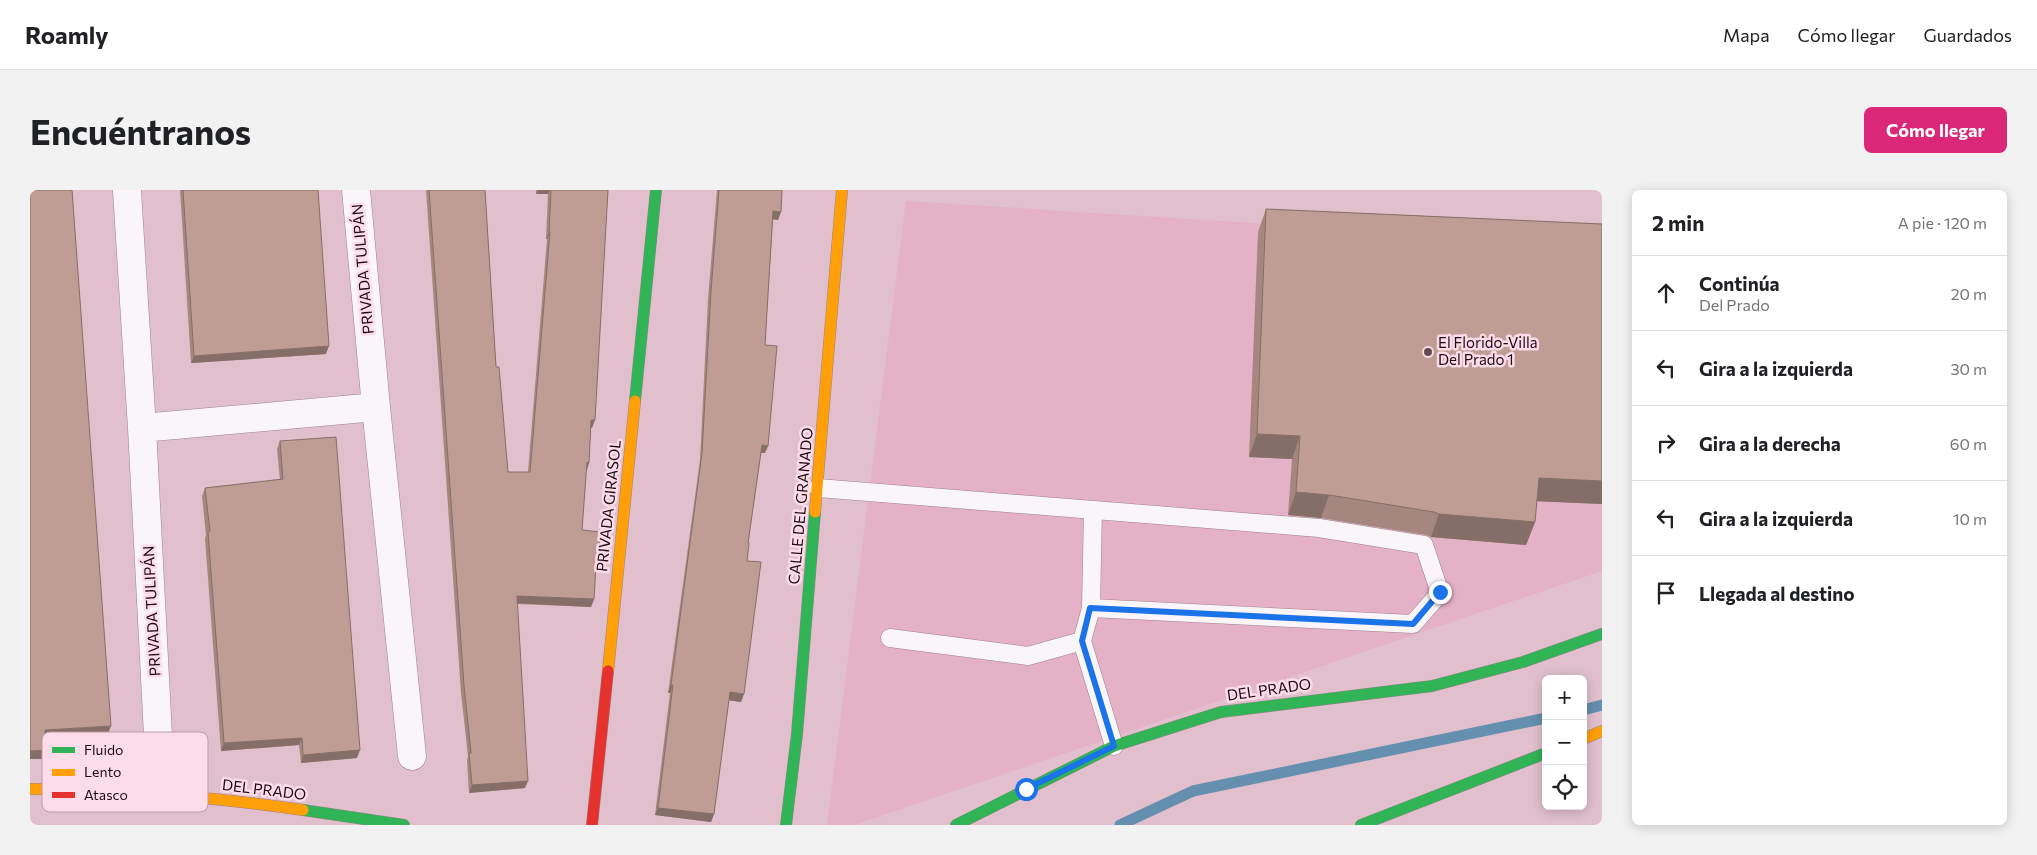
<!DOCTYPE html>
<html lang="es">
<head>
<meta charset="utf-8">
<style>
	:root { --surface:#fff; --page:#f2f2f2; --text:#202124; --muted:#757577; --line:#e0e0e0; --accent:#db2777 }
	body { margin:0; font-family:Commissioner,sans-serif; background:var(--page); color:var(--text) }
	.controls { position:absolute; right:15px; bottom:15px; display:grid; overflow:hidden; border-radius:8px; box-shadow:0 2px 12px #0003 }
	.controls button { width:45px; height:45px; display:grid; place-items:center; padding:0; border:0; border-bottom:1px solid var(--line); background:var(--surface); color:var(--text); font:25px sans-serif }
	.stop { position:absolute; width:15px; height:15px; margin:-11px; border:4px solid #1a73e8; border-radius:50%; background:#fff }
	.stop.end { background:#1a73e8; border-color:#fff; box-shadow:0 1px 5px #0008 }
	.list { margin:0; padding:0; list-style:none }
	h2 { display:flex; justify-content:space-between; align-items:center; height:65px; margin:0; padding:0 20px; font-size:21px }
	h2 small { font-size:16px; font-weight:400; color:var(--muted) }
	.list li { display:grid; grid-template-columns:32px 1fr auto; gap:15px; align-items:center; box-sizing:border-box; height:75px; padding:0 20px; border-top:1px solid var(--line) }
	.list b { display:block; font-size:19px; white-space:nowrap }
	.list p { margin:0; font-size:16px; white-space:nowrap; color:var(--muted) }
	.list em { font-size:16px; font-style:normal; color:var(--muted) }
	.icon { flex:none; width:28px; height:28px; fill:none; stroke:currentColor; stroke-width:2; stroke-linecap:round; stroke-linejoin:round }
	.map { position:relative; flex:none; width:1572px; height:635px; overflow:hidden; border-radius:8px }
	header { display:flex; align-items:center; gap:30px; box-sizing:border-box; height:70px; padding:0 25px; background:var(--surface); border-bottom:1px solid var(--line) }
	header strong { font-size:24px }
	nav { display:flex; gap:28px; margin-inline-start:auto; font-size:18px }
	.intro { display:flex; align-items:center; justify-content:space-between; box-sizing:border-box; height:120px; padding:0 30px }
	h1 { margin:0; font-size:35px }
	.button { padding:12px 22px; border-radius:8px; background:var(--accent); color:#fff; font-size:18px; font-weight:700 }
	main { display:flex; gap:30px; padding:0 30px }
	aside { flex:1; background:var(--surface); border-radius:8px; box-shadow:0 2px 12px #0003 }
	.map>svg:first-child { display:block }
</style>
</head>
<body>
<header>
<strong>Roamly</strong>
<nav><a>Mapa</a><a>Cómo llegar</a><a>Guardados</a></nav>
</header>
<div class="intro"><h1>Encuéntranos</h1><a class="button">Cómo llegar</a></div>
<main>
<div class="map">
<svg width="1572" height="635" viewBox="0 0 1572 635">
	<rect width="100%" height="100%" fill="#e1bfcd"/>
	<path fill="#e5b1c6" d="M876,11l696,44v326l-748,254h-27z"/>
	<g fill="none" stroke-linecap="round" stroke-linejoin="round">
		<path stroke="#648fae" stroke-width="11" d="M1553,520l19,-5
			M1090,635l73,-34 353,-73"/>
		<g stroke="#9c828d" stroke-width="19">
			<path id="lane" d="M788,298l501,40 105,17 16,48 -27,31 -322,-16
				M860,448l138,18 54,-15 9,-33 2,-98
				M1052,451l32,105"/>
		</g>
		<g stroke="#9c828d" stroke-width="29">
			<path id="street" d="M326,0l20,217 36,349
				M97,1l15,237 19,365
				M112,238l234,-21"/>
		</g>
		<g stroke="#9c828d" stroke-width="12">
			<path id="fast" d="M605,211l21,-211
				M273,620l101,15
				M756,635l11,-91 18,-222
				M926,635l158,-79 107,-34 211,-26 91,-24 79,-28
				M1331,635l185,-72"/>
		</g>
		<g stroke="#9c828d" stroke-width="12">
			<path id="slow" d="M785,322l27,-322
				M578,481l27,-270
				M1553,549l19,-8
				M0,599c92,0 182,8 273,21"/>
		</g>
		<g stroke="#9c828d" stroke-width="12">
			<path id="jam" d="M562,635l16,-154"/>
		</g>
		<use href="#lane" stroke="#faf5f8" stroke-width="18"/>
		<use href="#street" stroke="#faf5f8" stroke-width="28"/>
		<use href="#fast" stroke="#30b455" stroke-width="11"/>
		<use href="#slow" stroke="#ff9f0a" stroke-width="11"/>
		<use href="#jam" stroke="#e5322d" stroke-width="11"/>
	</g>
	<path fill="#a5877f" d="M150,0h138l8,164 -135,9z
		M396,0h59l11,177 12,105h20l19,-233h-1l2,-45h-12v-4h72l-16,238h-1l-2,35 -3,7 -4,60 13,42 -1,27 -3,8 -74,-3 8,184 -56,5 -2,-32 1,-5 -7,-63z
		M687,0h65l-4,30 -5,-1 -8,126v108h-4l-13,90 -7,159 -12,-2 -15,114 -3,8 -56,-7 15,-122h-2l32,-233 8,-161z
		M1236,19l336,15v280l-65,-3 -2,21 -9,23 -95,-8 -5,-2 -105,-17 -33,-3 4,-56 -43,-2 9,-225z
		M250,251l77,317 -56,5 -2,-18 -78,6 -16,-212 1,-4 -4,-39 3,-8 75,-8 -3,-31z"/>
	<path fill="#866e68" d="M508,0h12l-2,4h-12z
		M743,21l8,1 -3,8 -8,-1z
		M519,42h1l-3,7h-1z
		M299,156l-3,8 -135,9 3,-7z
		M561,230h4l-3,8 -4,-1z
		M1227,244l43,2 -8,23 -43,-2z
		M732,255l6,1 -3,7h-6z
		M557,272l2,1 -2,7h-3z
		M1509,288l63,3v23l-71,-3z
		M1266,302l33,3 -8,23 -33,-3z
		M1409,324l96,8 -9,23 -95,-8z
		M566,374h2l-3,8z
		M487,406l77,3 -3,8 -77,-4z
		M641,495h2l-3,8h-2z
		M700,502l14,2 -3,8 -14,-2z
		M81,536l-3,8 -66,4 3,-8z
		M272,548l-3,7 -78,6 3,-8z
		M16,560l-3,9h-13v-8z
		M330,560l-3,8 -56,5 2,-8z
		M498,591l-3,7 -56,5 3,-8z
		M628,618l56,6 -3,8 -56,-7z"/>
	<path fill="#c09d94" stroke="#866e68" d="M0,0h42l39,536 -66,4 1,20 -16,1z
		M153,0h135l11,156 -135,10z
		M399,0h56l11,177h3l9,105h22l20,-240h-1l2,-42h57l-13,230h-4l-2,43 -2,-1 -5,68 18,2 -2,32h-2l-2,35 -77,-3 11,185 -56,4 -3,-32h2l-7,-68z
		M689,0h63l-1,22 -8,-1 -8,134 12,1 -9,100 -6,-1 -14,98h1l-2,18 14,1 -17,132 -14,-2 -16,122 -56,-6 15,-123h-2l31,-232 9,-162z
		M1236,19l336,15v257l-63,-3 -4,44 -96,-8 -5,-2 -105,-17 -33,-3 4,-56 -43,-2z
		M306,247l24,313 -57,5 -1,-17 -78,5 -16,-211 2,-1 -5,-43 78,-9 -3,-38z"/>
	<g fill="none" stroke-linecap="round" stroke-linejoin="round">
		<path stroke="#1a73e8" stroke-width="6" d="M996,599l88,-43 -32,-105 8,-33 323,16 27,-32"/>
	</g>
	<circle fill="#624954" stroke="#fcdce8" stroke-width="2" cx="1398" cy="162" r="5"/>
	<g text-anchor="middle" stroke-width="5" stroke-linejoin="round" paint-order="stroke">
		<g font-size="15" fill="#1e0a13" stroke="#fcdce8">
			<text transform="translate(333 79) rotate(-95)" y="5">PRIVADA TULIPÁN</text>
			<text transform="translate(579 316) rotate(-84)" y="5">PRIVADA GIRASOL</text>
			<text transform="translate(771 316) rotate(-85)" y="5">CALLE DEL GRANADO</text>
			<text transform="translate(122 421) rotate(-93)" y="5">PRIVADA TULIPÁN</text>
			<text transform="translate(1239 500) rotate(-8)" y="5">DEL PRADO</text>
			<text transform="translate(234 600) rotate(7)" y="5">DEL PRADO</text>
		</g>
		<g font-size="15" fill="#1e0a13" stroke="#fcdce8" text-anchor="start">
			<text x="1408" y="158">El Florido-Villa<tspan x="1408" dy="17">Del Prado 1</tspan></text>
		</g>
	</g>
	<rect x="12" y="542" width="166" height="80" rx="8" fill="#fcdce8" stroke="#b99da8" stroke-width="1"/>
	<rect x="22" y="557" width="23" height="6" fill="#30b455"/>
	<rect x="22" y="579" width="23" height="7" fill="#ff9f0a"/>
	<rect x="22" y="602" width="23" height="6" fill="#e5322d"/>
	<g font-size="14" fill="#1e0a13">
		<text x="54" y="565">Fluido</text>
		<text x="54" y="587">Lento</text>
		<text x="54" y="610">Atasco</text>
	</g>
</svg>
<div class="controls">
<button>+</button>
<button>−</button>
<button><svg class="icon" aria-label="locate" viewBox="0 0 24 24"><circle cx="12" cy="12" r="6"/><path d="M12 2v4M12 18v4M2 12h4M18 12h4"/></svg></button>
</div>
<div class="stop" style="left:996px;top:599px"></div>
<div class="stop end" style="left:1410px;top:402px"></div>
</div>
<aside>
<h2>2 min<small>A pie · 120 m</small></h2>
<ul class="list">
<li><svg class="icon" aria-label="ahead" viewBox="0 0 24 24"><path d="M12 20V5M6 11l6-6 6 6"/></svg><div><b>Continúa</b><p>Del Prado</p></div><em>20 m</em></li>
<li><svg class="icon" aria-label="left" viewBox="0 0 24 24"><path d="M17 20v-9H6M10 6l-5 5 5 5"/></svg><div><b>Gira a la izquierda</b></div><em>30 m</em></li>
<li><svg class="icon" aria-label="right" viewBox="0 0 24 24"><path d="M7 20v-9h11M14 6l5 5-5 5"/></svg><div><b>Gira a la derecha</b></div><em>60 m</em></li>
<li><svg class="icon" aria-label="left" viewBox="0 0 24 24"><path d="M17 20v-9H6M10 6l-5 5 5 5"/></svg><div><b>Gira a la izquierda</b></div><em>10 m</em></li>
<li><svg class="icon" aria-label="arrive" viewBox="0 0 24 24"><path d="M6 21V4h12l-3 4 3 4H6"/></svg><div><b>Llegada al destino</b></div></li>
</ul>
</aside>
</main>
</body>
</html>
